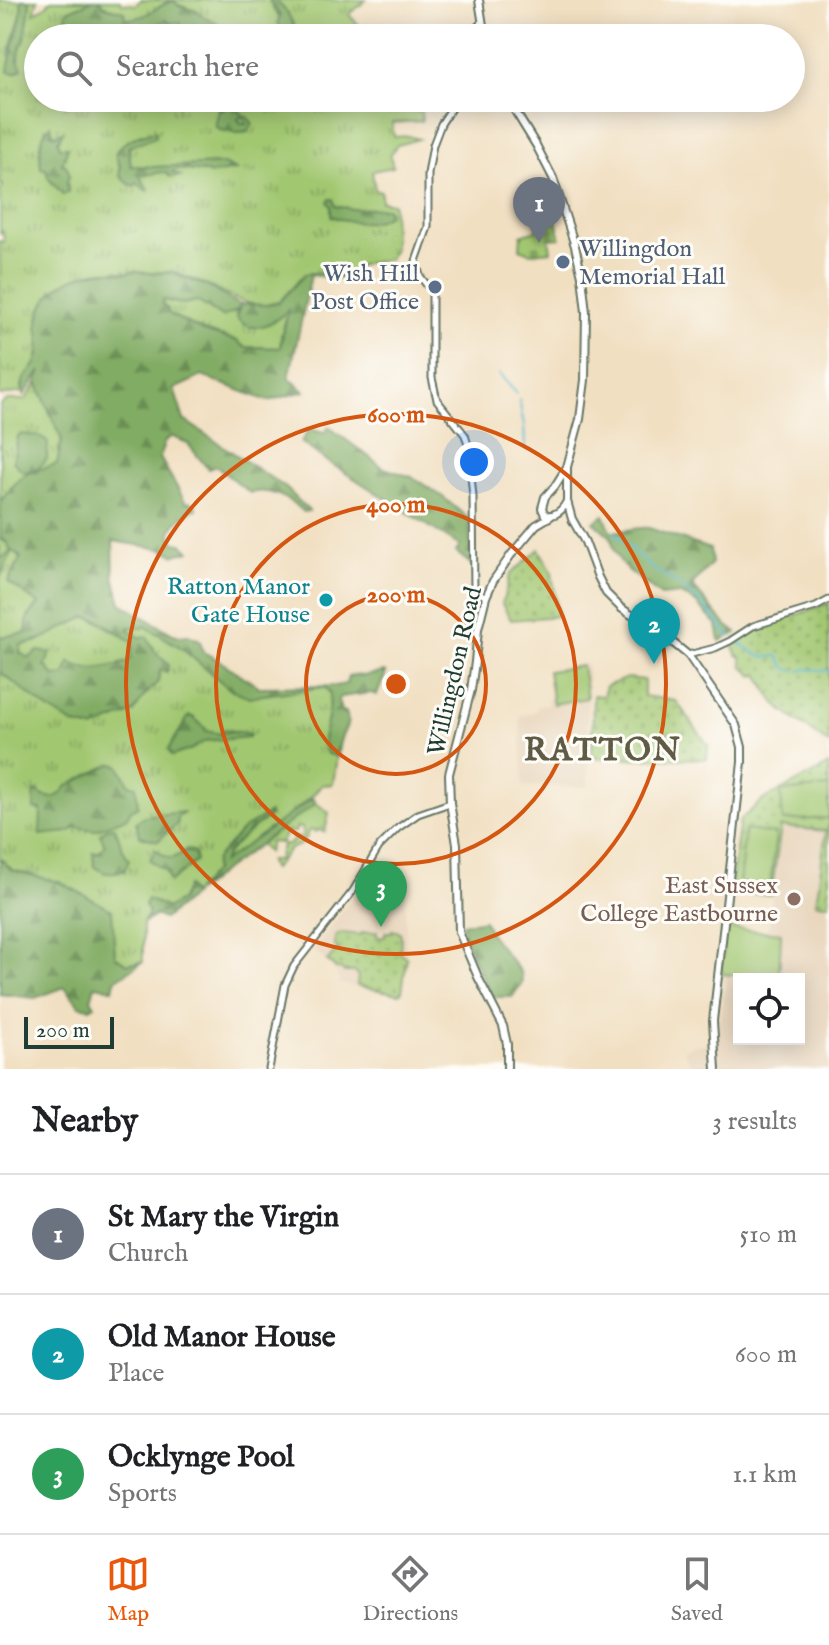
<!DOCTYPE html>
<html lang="en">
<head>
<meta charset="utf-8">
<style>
	:root { --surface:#fff; --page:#f6f6f6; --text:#202124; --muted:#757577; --line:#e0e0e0; --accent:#ea580c }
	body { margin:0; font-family:"IM FELL English",serif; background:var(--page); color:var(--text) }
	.controls { position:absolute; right:24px; bottom:24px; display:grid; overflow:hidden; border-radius:0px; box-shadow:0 4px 20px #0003 }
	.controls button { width:72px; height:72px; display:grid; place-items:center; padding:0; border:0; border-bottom:2px solid var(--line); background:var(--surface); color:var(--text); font:40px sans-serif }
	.scale { position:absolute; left:24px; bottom:20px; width:90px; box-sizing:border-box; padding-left:8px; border:4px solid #1f3d34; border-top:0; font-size:22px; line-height:28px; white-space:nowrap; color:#1f3d34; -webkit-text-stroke:6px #fdfcf7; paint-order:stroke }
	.you { position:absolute; left:474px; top:462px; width:28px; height:28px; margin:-20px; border:6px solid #fff; border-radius:50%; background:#1a73e8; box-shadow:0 0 0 12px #1a73e833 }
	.badge { display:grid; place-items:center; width:52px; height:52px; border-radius:50%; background:var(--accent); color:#fff; font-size:26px; font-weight:700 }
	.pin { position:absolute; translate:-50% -66px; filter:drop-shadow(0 2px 4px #0008) }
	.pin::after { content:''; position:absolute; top:42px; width:28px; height:24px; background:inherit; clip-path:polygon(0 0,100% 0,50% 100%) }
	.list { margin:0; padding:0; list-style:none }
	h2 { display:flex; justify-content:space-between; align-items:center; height:104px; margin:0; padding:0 32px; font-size:34px }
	h2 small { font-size:26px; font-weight:400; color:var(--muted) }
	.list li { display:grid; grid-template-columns:52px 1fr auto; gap:24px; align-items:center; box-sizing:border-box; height:120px; padding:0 32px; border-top:2px solid var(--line) }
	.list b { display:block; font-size:30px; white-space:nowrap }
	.list p { margin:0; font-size:26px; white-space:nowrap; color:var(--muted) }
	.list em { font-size:26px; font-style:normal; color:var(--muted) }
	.icon { flex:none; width:44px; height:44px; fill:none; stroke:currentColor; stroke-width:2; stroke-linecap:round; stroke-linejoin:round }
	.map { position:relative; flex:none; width:829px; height:1069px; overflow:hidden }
	.search { position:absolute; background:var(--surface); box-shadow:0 4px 20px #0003; left:24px; right:24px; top:24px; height:88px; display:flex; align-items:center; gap:20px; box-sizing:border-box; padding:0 28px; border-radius:44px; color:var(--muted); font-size:30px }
	.sheet { height:464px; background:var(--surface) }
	nav { display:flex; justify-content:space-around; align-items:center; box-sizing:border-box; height:112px; border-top:2px solid var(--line); background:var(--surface); font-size:22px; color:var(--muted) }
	nav a { display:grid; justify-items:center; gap:4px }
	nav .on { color:var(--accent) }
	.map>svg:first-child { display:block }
</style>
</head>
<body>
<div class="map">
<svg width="829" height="1069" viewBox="0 0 829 1069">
	<defs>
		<pattern id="grass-tufts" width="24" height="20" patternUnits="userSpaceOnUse" patternTransform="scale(2)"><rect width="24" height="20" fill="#a2c771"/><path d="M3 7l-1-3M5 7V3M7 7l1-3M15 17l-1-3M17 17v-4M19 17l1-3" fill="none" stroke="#83a35e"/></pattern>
		<pattern id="forest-firs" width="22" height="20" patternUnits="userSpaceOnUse" patternTransform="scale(2)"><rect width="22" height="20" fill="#81ac63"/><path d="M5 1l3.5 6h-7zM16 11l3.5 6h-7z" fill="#698d52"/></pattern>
		<pattern id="cemetery-stones" width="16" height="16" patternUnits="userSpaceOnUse" patternTransform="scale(2)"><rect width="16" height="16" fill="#a2c771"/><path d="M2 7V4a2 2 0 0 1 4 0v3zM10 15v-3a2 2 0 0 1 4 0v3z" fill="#83a35e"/></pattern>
		<pattern id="park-dots" width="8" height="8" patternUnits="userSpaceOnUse" patternTransform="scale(2)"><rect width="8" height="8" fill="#a2c771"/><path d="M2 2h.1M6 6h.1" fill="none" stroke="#83a35e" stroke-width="1.8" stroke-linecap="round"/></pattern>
	</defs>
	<rect width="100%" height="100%" fill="#fdfcf7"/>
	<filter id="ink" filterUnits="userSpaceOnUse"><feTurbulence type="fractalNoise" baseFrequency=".0125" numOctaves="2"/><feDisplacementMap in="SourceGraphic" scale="16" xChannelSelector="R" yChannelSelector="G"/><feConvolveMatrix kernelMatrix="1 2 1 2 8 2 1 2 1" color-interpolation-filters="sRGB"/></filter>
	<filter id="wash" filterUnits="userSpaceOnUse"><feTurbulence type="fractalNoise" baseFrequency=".006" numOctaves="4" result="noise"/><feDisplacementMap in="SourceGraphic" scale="32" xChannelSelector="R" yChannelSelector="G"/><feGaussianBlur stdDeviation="1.8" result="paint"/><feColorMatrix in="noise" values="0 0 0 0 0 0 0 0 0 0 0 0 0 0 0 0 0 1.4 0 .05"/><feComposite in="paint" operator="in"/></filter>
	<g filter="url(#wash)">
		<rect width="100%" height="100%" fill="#f1dfc1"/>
		<path fill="#e6d1b6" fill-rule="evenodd" d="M588,664v123l-65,-1 -3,-71 9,-1 8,-4v-4l11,-2 -1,-5 4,-1 -4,-28z
			M781,827l46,4 -10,72 12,1v165h-109l-4,-35 10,-47 -1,-13 54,3 2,-44 -13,-2zM739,979h60v60h-60z
			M360,884l47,2 -2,4 2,75 -5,30 -62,-11 -5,-15 -22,-19 40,-53z
			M707,1044l3,1 3,24h-20l-10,-19 11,-5z"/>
		<path fill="url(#grass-tufts)" stroke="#608252" stroke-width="2" fill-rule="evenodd" d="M0,0l22,1 -1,13 -12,41 9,5 3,-15 3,-3 6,-42h8l-4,13 12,-7 5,-6h42l-25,11 -6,27h-24v60h34l-8,9c17,-7 36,-8 54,-7l1,-2h298l3,5 2,18 -30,2 2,14 15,-1 10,3 -22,6 -7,10 3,12 -21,4 3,19 6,1v10l12,2 1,46 -5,10 -29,6 -13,12 -22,-5 -20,2c-9,7 -14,20 -25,27 -22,14 -55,-8 -76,-17 -9,-4 -19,-7 -28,-11 -7,-3 -17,0 -25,0 -9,0 -15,-4 -24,1l-11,-4 -68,28 -10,22 2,19 -2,22 -16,25v6l-22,4v-155l4,1 -1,-11 -3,2v-44h2l1,-4 -3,-1zM224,100l-3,11c14,-3 14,2 20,12l5,1 1,-1 -7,10 -21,-3 -4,-4zM46,128l9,7 6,-2 -3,8 2,6h8l-6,18 6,26 -19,-12 -3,-10 -5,-1 -1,-21zM140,134l15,3 -27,10 3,19 23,1 69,-3 11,6 -23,4 -4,-2 -30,-3 -6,2 8,5c-8,-3 -15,-5 -23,-4 -7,1 -10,4 -17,3l1,3 -20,-3 -2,-27z
			M99,0h21l2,3 14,2 4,-5h129c6,13 15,21 15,36l-3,2h-72l3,-4 5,3 1,-13 -15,-7 -4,-5 -31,-11c-9,7 -32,23 -43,18 -1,0 -9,-8 -10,-9 -7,-4 -11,-2 -16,-10z
			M275,0h91l-17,15 23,23h-72l-13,-26z
			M166,20l14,1 4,13 -4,4h-57l7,-4 4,1 7,-5z
			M163,300l20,4 14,-3 25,16 18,-12 -4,11 53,-8 -8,27 -1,13 -36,-1 -7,-6 -34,-10 -34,-17 -7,-10z
			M37,383l25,57 -5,25 -34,10 -23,26v-96l8,-5h17z
			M0,538c23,15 30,41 40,65l-14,30 -26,4v-60l11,-24 -11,6z
			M87,617c15,3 22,15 35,17l8,-8 12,2 3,-2 35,21 50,42 93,-2 5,3 2,5 -1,19 -6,25 4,15 10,2 -4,28 -11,1 -10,11 -108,91 -61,36v39l-16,2 -12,-8 -53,-73 -50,-13 -12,-12v-210l36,-6 37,-20z
			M316,803l13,10 -4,19 -7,-2 -2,2 -5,-2 -4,3v4l-7,8 -10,4 -17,20 -4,-6v-3h9l4,-15h8l1,-3h2l1,-5 9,1 -1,-10 -5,-1 -2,5h-9l-5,11 -11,-1 -2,11 -8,-9z"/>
		<path fill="url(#forest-firs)" stroke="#50744c" stroke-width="2" fill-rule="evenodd" d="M21,0h9c0,14 -4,28 -6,42l-3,3 -3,15 4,9 -7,4 -7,-1c2,-24 16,-50 13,-72z
			M93,0h6l5,6 20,5 1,8c23,1 31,-15 49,-18l5,5 20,6 4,5 15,7 1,6 -1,8 -6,-4 -3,4h-29l4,-4 -5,-5 2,-4 -1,-3 -10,1 -4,-3 -17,8 -3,5 -5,-3 -7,5 -4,-1 -7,4h-61l5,-27z
			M269,0h6l12,12 13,26h-19l3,-6 -6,-9 2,-7 -6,-5z
			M224,100l3,1 -4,3 -2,6 11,-5 2,5 3,-4 2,1 -1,5h3l2,3 -5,4 3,4 5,1 -3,-7 4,-1 6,8 -6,8c-10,2 -24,1 -32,-6 3,-10 2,-14 7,-25z
			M51,125l1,9 3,1 8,-3 -5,9 2,6h8l-6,17 4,1 4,9 -3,8 1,9 -2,3 -3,1c-7,-11 -16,-13 -17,-26h-5c-1,-15 -3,-34 10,-44z
			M156,131l-1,6 -27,10 3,19 23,1 69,-3 13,6 -25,4 -4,-2 -30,-3 -5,3 9,4 -11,1 -4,-5c-9,0 -17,4 -27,3l10,15 -2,1 -10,-8 -3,3 -7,-3 -7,-8v-9l-5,-12c6,-14 27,-20 41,-23z
			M330,199h3l2,7 17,3 35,-1 1,7c-4,2 -8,5 -13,6 -14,3 -32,0 -44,-5v-10l-3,-4z
			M355,269l-8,11 -36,-5 -22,103 16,13 -37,10 -66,-25 -28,13 10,31 102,68 23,23 -5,1c-14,-13 -35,-25 -54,-19l-34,-27 -8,3 -20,-25 -17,-8 -7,7 -4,15 26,45 4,-1 5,3 2,4c-9,2 -22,12 -25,21 -3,5 0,8 3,12l7,1 8,8 -15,4 -13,-6 -49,-8 1,35 7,27 52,31 7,2 8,-1 12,5 3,12 14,7 42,28 76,-1 11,-2 2,-8 6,-1 10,1 20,-4 2,1 -9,22 -6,-2 -31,4 -2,3 3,11 5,1c4,12 0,15 -4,24 -3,6 -3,14 -5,20l-10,-2 -4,-15 6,-25 1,-19 -2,-5 -5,-3 -74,10 -19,-8 -50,-42 -35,-21 -2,2 -13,-1 -2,2 11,8h8l9,16 13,12 -2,7 -7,-1 -2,11 -14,14 -10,16 -41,17 -18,-4 -27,-16 -48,-37v-35l26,-4 2,-16 11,-13 -31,-22 13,-25 -9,-6 -12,26v-18l11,-8 -4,-8 -7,-5v-37l23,-26 34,-11 5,-24 -25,-58 4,-11 -17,24c-6,-23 10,-20 14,-37 2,-8 2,-19 1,-28l-2,-1c2,-10 4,-22 10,-30 16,-23 54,-33 80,-26l6,-2 16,2 25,-1 7,5 24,8 35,20 11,-1 14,1 14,-3 26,-28 20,-2 22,5zM163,300l20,4 14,-3 25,16 13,-5 5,-5 -4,9c13,22 39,7 52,-6l-8,38 -36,-1 -7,-6 -34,-10 -34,-17 -1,-5 -6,-5zM87,617l10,2 36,23 -2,16 -3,4c-20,5 -40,12 -58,0l-5,13 -11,1 -9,-11 6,-12 -13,-2 -9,7 -9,-5 1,-8c24,-4 43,-19 66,-28z
			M329,427l55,41 28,9 31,20 26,22 3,46 -16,-13 4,-6 -138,-88 -21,-16 8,-13 15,4z
			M22,434l16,2 10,6 -1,17 -7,8 -14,5 -6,-3 -7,-8 5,-25z
			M604,515l7,16c13,2 25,-5 38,-3l61,21 2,14 -20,22 32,38 13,10 -17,8 -3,-16 -21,-22 -16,-9 -19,2 -38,-30 -9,-16 -3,-13 -17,-15z
			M189,716l4,1 12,11v3l16,3 3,-5 26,5 -1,3 -44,4 -13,8 -20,7 -4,-6z
			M111,764l8,1 10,19 7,2 2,20 -7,4 -5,8 -31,12 -18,-3 -9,5 -28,3 1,-25 -8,-1h2l-2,-14 3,-4 8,5 9,2 9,-5 5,-7z
			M313,798l3,5 -120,88 18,-20 1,-11 27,-30 27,-17 1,3c-16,12 -39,27 -47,46z
			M184,812l-7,6 1,5 -20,18 -18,-5 -4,-14 9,-6z
			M115,827l7,21 7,12 -5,11 -19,2 -11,-7 -1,-14h6l6,-7 -5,-11 8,-6z
			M155,849c15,12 17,12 32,0l7,3 2,9 -26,21 -4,-10 -16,-12z
			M0,858l12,12 50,13 50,27 3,46 12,8 16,-2 -28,18 -2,9 -18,-3 -4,14 4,5 -5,3 -10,-2 -15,-19 -30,11 -35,-4z
			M187,886l6,9 -29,24 -9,-4 -12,8 6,-10 -4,-8 2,-6 21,9 12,-7z
			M484,920l7,15 30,38 1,10 -10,14h-18l-3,-2 -25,-52 -4,-19z"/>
		<path fill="url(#cemetery-stones)" stroke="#608252" stroke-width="2" d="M536,197l15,1 9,40 -11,1 2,12 -20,2 -11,-4 1,-14 15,-5v-8l2,-1 -7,-22z"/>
		<path fill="url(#park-dots)" stroke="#608252" stroke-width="2" d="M539,549l13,23 6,44 -47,4 -9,-16 8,-29z
			M829,603v141l-47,-34 -9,-9 -15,-27 -4,2 -11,-9 -2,-10 -4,-2 -5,-13 17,-10z
			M627,678l17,2v16l32,5 32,44 -1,14 -115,-1 1,-63 10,1 3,-10z
			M829,765v139l-13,-1 10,-72 -45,-4 -10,68 -41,-3 10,-72 23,-20z
			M392,930l8,2 1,4 -1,17 7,5 -5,33 -3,3 -42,-8 1,-10 -3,-4h-11l-4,-3h-4l-9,-8 11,-11 -3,-4v-9l6,-4 21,2v-2l15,-1v5h8v-5h7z"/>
		<path fill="#a2c771" stroke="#608252" stroke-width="2" d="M582,666l5,32 -34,6 -5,-33z
			M829,787v31l-46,3 -2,-29z
			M745,830l31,4 -6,54 -31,-4z
			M725,928l56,5 -2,45 -58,-4z"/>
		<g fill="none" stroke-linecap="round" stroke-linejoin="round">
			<path stroke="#49b2c7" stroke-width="2" d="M499,374l18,20
				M519,400l5,25 1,24
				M615,533l35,34 31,19 20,17 29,34
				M736,641c11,4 17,15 29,16 5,0 9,-1 13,-1 6,8 5,14 17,15
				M800,671l7,-2 22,2"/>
		</g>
	</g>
	<g filter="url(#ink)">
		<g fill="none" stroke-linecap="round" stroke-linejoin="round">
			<g stroke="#687665" stroke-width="9">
				<path id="secondary" d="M475,38l1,-10 5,-5
					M458,98l-17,26 -8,21 -5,29v53l-12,34 4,15 12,16v86l5,22 28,35 3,10 5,52 1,92 12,8
					M688,655l27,-7 15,-7 23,-15 63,-19 13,-7
					M269,1069l16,-84 9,-19 59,-75 26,-44 19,-19 20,-14 32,-11"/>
			</g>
			<g stroke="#687665" stroke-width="10">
				<path id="primary" d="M479,0l6,38
					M507,98l29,47 17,33 22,68 7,30 4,36 -1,68 -5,39 -13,48 -12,19 -10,11 -3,11 3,7c10,2 18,-5 22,-14v-34
					M567,501l5,18 13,23 13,35 8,16 15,15 51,34 16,13 48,70 6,22v15l-29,259 3,48
					M507,1069v-25l-4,-18 -25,-49 -19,-45 -2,-88 -7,-41 -1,-29 22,-84 4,-28 3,-33 8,-32 7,-16 18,-26 25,-30 15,-9"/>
			</g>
			<use href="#secondary" stroke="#fff" stroke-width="5"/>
			<use href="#primary" stroke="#fff" stroke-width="6"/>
		</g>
	</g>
	<g fill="none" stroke="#d45610" stroke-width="4">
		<circle cx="396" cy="684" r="90"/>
		<circle cx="396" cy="684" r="180"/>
		<circle cx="396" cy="684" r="270"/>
	</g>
	<g fill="#5c6f8a" stroke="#fdfcf7" stroke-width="3">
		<circle cx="563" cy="262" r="8"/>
		<circle cx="435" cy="287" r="8"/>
	</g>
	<circle fill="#0f9aa8" stroke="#fdfcf7" stroke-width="3" cx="326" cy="600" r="8"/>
	<circle fill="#8d6e63" stroke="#fdfcf7" stroke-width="3" cx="794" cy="899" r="8"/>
	<g text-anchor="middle" stroke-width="6" stroke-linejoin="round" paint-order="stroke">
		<g font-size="24" fill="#4e5e75" stroke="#fdfcf7" text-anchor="start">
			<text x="579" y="256">Willingdon<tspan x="579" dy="28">Memorial Hall</tspan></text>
			<text x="419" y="281" text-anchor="end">Wish Hill<tspan x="419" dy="28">Post Office</tspan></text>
		</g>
		<g font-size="24" fill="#0d838f" stroke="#fdfcf7" text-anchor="end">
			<text x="310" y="594">Ratton Manor<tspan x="310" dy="28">Gate House</tspan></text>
		</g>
		<g font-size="24" fill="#1f3d34" stroke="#fdfcf7">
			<text transform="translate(454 671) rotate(-77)" y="8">Willingdon Road</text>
		</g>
		<g font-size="24" fill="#785e54" stroke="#fdfcf7" text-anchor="end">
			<text x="778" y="893">East Sussex<tspan x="778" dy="28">College Eastbourne</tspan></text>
		</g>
		<g font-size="32" font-weight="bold" letter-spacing="2" fill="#605b45" stroke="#fdfcf7">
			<text x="603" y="760">RATTON</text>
		</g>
	</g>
	<circle cx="396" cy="684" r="12" fill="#d45610" stroke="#fdfcf7" stroke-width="4"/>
	<g font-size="24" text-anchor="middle" font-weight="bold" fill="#d45610" stroke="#fdfcf7" stroke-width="6" stroke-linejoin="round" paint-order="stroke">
		<text x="396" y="422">600 m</text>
		<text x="396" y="512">400 m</text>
		<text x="396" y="602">200 m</text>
	</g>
</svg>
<div class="controls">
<button><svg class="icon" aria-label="locate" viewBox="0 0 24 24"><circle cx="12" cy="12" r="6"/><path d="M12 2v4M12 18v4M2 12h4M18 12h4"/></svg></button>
</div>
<div class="scale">200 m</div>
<div class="you"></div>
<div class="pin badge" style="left:539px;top:243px;background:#6b7280">1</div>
<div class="pin badge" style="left:654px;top:664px;background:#0f9aa8">2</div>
<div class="pin badge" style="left:381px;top:927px;background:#2e9e5b">3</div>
<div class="search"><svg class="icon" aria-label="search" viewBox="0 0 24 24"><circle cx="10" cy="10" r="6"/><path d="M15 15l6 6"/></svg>Search here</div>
</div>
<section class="sheet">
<h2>Nearby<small>3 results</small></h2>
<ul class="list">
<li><span class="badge" style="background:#6b7280">1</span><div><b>St Mary the Virgin</b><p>Church</p></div><em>510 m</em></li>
<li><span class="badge" style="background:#0f9aa8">2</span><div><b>Old Manor House</b><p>Place</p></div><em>600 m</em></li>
<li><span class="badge" style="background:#2e9e5b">3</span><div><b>Ocklynge Pool</b><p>Sports</p></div><em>1.1 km</em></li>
</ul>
</section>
<nav>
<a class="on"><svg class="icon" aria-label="map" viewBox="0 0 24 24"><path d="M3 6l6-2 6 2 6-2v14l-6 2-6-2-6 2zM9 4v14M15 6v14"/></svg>Map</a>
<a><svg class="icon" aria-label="directions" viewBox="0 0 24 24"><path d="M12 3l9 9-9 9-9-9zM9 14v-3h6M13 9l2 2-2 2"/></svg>Directions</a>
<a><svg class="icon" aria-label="saved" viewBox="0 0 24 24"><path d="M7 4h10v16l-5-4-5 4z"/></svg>Saved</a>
</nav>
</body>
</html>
